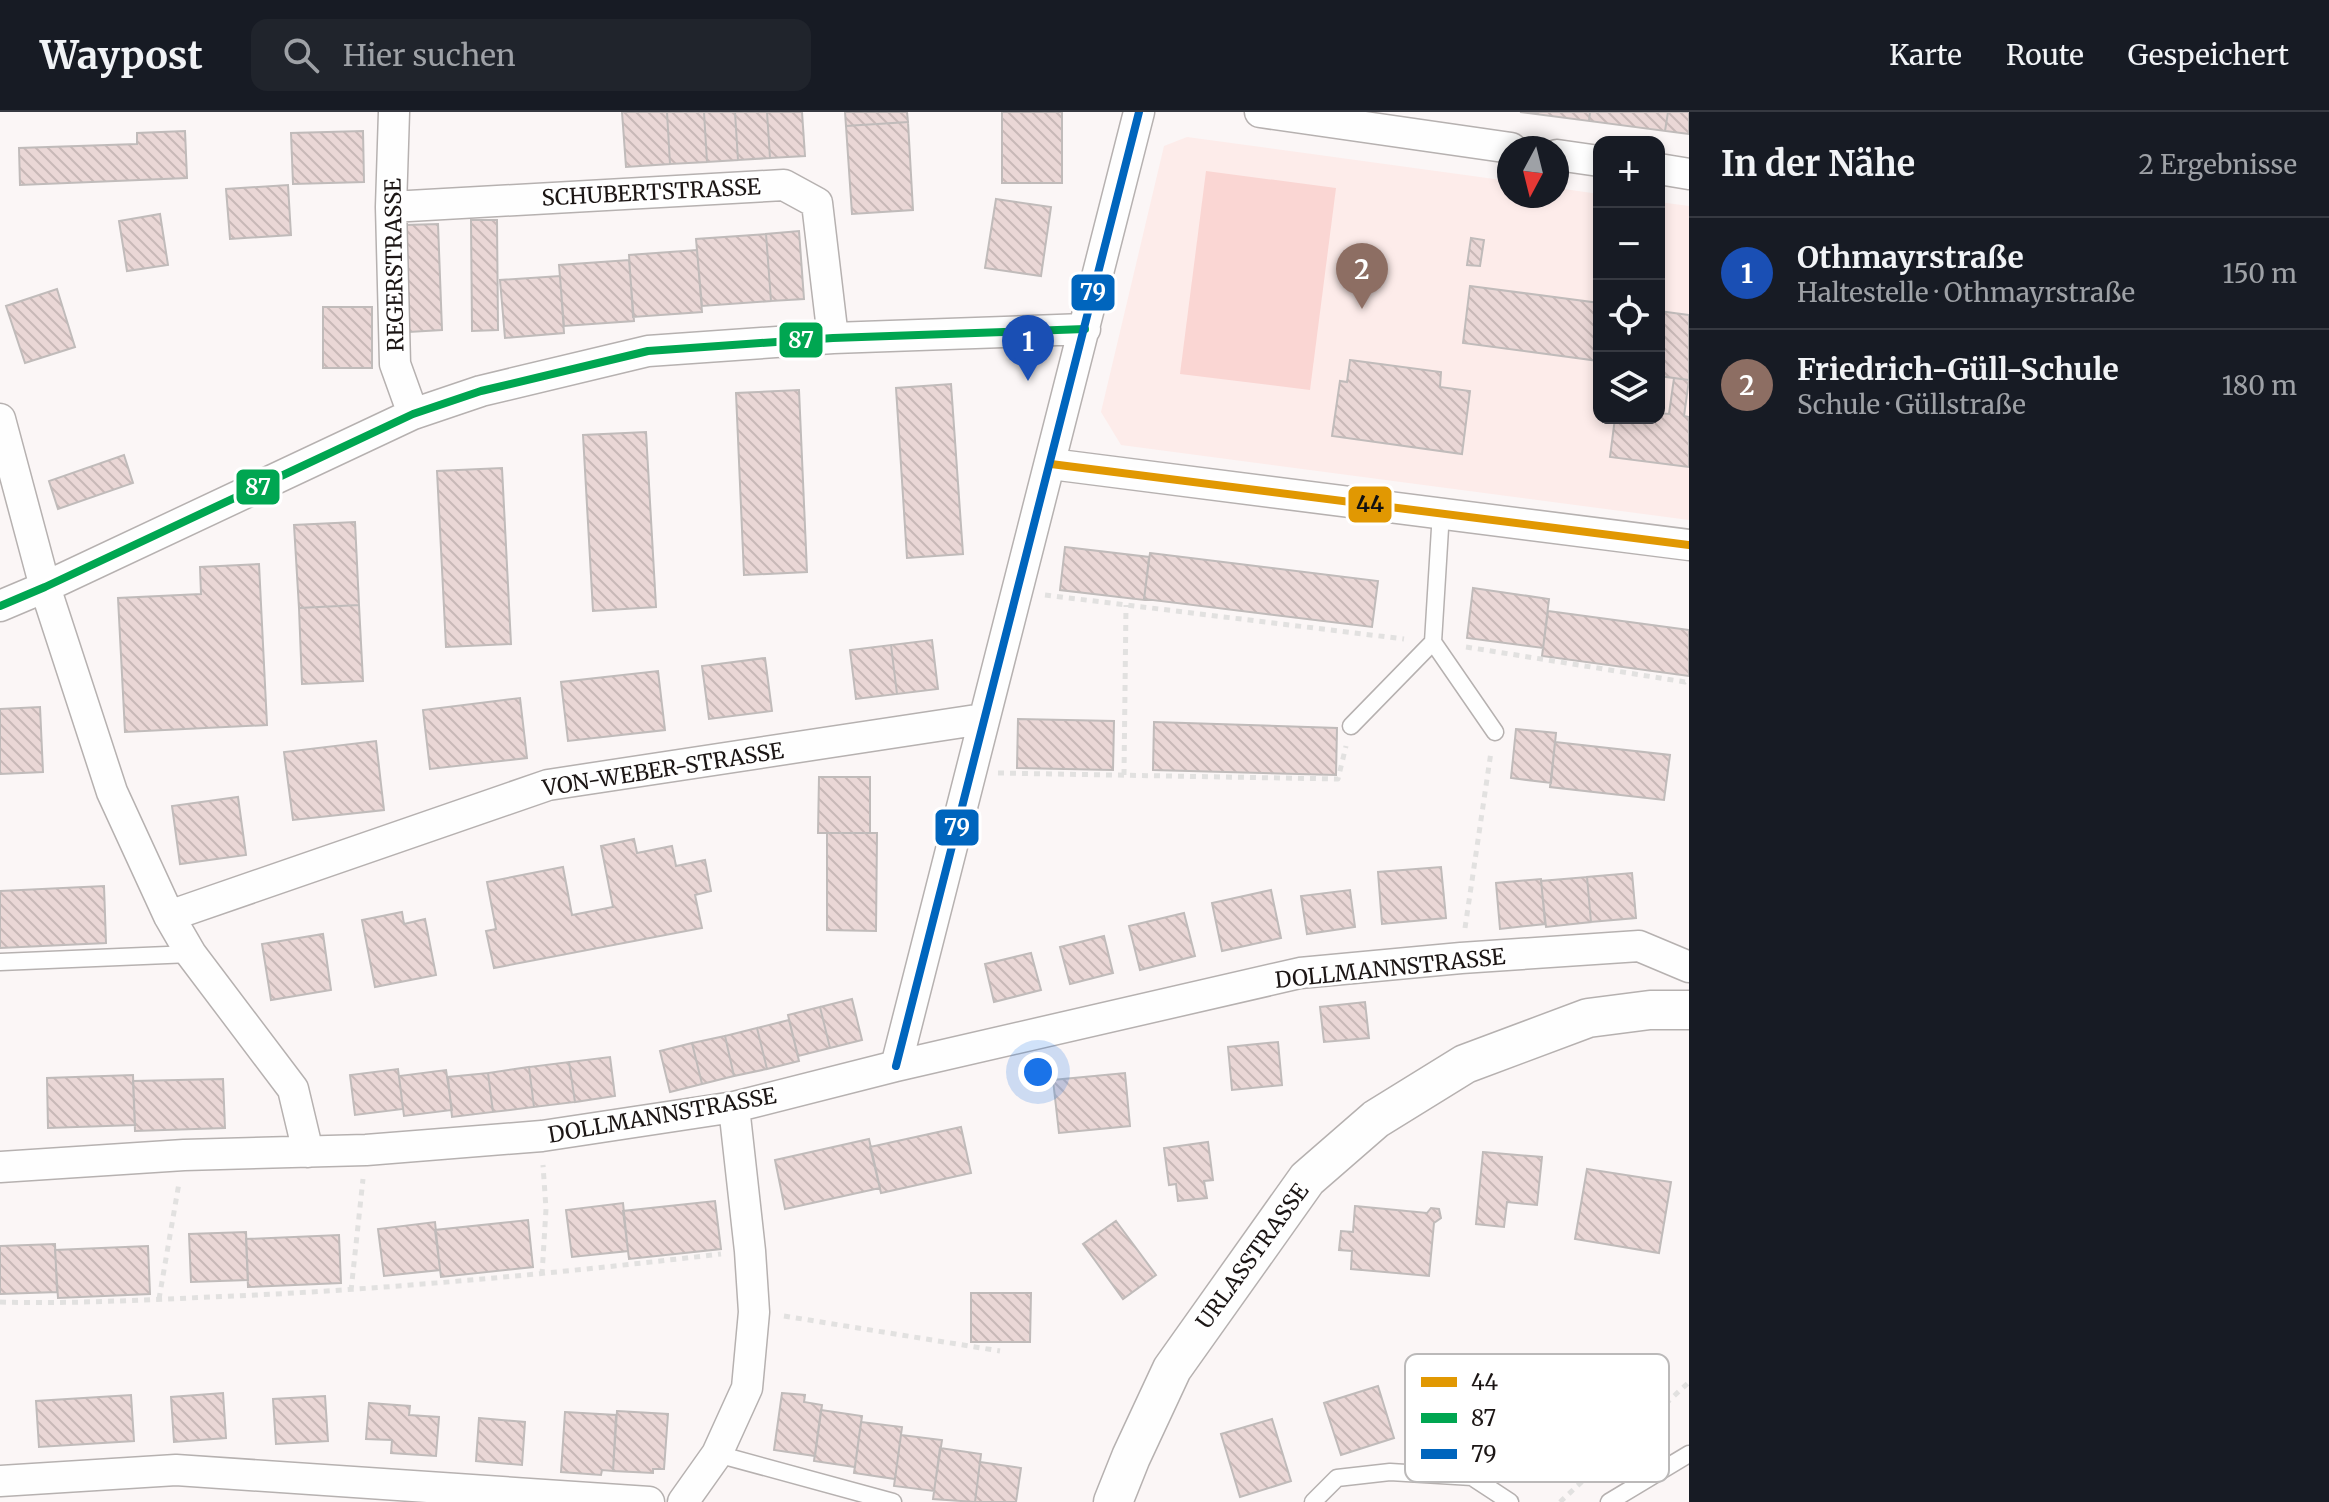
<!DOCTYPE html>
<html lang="de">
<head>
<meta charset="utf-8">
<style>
	:root { --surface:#171b24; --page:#20242c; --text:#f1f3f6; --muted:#9ea1a6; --line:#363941; --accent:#b4b3b4 }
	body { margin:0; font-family:Merriweather,serif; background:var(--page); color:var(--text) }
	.controls { position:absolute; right:24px; top:24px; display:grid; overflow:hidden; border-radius:16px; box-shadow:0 4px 12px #0003 }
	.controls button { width:72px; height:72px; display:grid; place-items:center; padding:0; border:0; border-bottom:2px solid var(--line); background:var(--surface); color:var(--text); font:40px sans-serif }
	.compass { position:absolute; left:1497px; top:24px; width:72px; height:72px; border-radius:50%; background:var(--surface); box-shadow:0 4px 12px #0003; rotate:187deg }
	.you { position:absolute; left:1038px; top:960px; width:28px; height:28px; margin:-20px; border:6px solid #fff; border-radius:50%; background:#1a73e8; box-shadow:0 0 0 12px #1a73e833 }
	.badge { display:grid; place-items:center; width:52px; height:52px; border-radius:50%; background:var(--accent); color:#fff; font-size:26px; font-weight:700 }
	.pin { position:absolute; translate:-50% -66px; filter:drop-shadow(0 2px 4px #0008) }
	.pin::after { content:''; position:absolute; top:42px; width:28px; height:24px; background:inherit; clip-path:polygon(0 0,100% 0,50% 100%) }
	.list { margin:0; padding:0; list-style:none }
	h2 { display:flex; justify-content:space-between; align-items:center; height:104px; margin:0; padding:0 32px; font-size:34px }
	h2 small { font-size:26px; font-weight:400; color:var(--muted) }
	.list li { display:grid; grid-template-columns:52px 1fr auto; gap:24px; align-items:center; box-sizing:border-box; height:112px; padding:0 32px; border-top:2px solid var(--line) }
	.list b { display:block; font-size:30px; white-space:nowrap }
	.list p { margin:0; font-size:26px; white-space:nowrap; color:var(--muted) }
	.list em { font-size:26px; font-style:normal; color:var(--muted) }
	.icon { flex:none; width:44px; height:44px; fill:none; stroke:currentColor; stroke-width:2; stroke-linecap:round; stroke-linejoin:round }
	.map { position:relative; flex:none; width:1689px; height:1390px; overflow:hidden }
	header { display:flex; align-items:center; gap:48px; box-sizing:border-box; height:112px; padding:0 40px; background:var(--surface); border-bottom:2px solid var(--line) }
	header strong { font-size:38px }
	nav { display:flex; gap:44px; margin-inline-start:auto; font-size:28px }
	.search { width:560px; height:72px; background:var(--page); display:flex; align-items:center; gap:20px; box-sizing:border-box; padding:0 28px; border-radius:16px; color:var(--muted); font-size:30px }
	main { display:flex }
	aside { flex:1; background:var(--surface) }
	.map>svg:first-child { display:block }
</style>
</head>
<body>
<header>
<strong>Waypost</strong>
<div class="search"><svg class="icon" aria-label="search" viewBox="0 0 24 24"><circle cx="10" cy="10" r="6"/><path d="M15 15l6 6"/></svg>Hier suchen</div>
<nav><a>Karte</a><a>Route</a><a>Gespeichert</a></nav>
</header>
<main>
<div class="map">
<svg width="1689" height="1390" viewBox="0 0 1689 1390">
	<defs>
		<pattern id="building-back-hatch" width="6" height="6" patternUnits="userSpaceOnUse" patternTransform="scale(2)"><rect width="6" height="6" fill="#ead7d6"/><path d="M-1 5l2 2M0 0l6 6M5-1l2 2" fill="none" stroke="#c8b8b7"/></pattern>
	</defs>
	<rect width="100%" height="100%" fill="#fbf6f6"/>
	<path fill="#fdecea" d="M1187,25l322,44v15h48v-8l42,6v224h60v-216l30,4v314l-568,-75 -20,-33 63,-266z"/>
	<path fill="#fad6d3" d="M1206,59l130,17 -26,202 -130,-16z"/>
	<path fill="url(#building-back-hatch)" stroke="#c0bbba" stroke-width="2" d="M622,0h45l3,52 -44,3z
		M667,0h37l3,50 -37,2z
		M704,0h31l3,48 -31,2z
		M735,0h32l3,46 -32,2z
		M767,0h35l3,44 -35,2z
		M845,0h62l1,10 -62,4z
		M1002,0h60v71h-60z
		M1520,0h70l-1,9z
		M1590,0h78l-3,19 -76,-10z
		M1668,0h21v22l-24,-3z
		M908,10l5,88 -61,4 -6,-88z
		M185,19l2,47 -167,7 -1,-37 118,-4v-11z
		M363,19l1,51 -71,2 -2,-51z
		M288,73l3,50 -61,4 -4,-50z
		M996,87l55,8 -10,69 -56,-8z
		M160,102l8,51 -41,6 -8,-50z
		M471,108h26l1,110 -26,1z
		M438,112l4,106 -33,2 -3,-107z
		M799,119l5,68 -33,2 -5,-67z
		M766,122l5,67 -69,5 -6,-67z
		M1471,126l13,2 -4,26 -13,-1z
		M697,138l5,62 -69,5 -4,-62z
		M629,148l5,61 -70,5 -5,-61z
		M560,164l4,57 -59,5 -5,-58z
		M1470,174l129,17v58l-136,-18z
		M57,177l18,58 -50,16 -19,-57z
		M323,195h49v61h-49z
		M1659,199l30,4v65l-30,-4z
		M1350,248l91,12 -1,15 30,4 -8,63 -130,-18 8,-55 7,1z
		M1674,266l15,2 -5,36 5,1v50l-79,-10 5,-39h44v-5l10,1z
		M951,272l12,170 -56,4 -11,-170z
		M799,278l8,182 -63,3 -8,-182z
		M646,320l10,175 -63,4 -10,-176z
		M124,343l9,28 -75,26 -9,-28z
		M502,356l9,176 -65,3 -9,-176z
		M355,410l4,83 -60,3 -5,-83z
		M1065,435l84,10 -5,43 -84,-10z
		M1150,441l228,28 -6,46 -228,-28z
		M259,452l8,161 -142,7 -7,-134 83,-4 -1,-27z
		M1473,476l76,11 -6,49 -76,-10z
		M359,493l4,76 -61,3 -3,-76z
		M1548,499l141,19v46l-147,-20z
		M932,528l6,49 -41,5 -6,-49z
		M891,533l6,49 -41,5 -6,-49z
		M765,546l7,53 -63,8 -7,-53z
		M658,559l7,59 -97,11 -7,-59z
		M520,586l7,60 -97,11 -7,-59z
		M40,595l3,65 -43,2v-65z
		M1018,607l96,2 -1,49 -96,-2z
		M1154,610l183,6 -1,47 -183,-5z
		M1516,617l40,4 -5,50 -40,-5z
		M376,629l8,69 -91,10 -9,-68z
		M1555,630l115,13 -6,45 -114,-13z
		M819,665h51v56h-52z
		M238,685l8,58 -66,9 -8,-58z
		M827,721h50l-1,98 -49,-1z
		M634,727l3,14 35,-7 4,20 29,-6 6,31 -16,4 7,33 -208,40 -8,-37 10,-2 -9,-47 76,-15 9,48 41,-8 -12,-61z
		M1441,755l5,51 -64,6 -4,-52z
		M1632,761l4,45 -45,4 -4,-45z
		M1587,765l4,45 -45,5 -5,-46z
		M1541,767l4,45 -45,5 -4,-46z
		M104,774l2,57 -106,5v-57z
		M1271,778l10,48 -59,13 -10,-48z
		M1350,778l5,37 -48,7 -6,-38z
		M402,800l2,12 21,-5 11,56 -61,12 -13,-67z
		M1184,801l11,43 -55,14 -11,-44z
		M323,822l8,56 -60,10 -9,-56z
		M1104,824l9,37 -43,11 -10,-37z
		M1031,841l10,37 -47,12 -9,-38z
		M852,887l10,41 -32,8 -10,-41z
		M1365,890l4,36 -45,4 -4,-35z
		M820,895l10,41 -32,8 -10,-41z
		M789,908l10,41 -32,8 -10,-41z
		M757,916l10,41 -33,7 -9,-40z
		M725,924l9,40 -32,8 -10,-41z
		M1278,930l4,43 -50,5 -4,-43z
		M692,931l10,41 -32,8 -10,-41z
		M610,945l5,39 -40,6 -6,-40z
		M569,950l6,40 -41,5 -5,-40z
		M529,955l5,40 -41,5 -5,-39z
		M398,957l5,40 -48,6 -5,-40z
		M446,958l6,40 -48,6 -5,-40z
		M488,961l5,39 -41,5 -4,-40z
		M1125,961l5,53 -71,7 -6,-53z
		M133,963l2,50 -87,3 -1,-50z
		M223,967l2,49 -90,3 -2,-50z
		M961,1015l10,46 -90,20 -11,-46z
		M869,1027l11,49 -95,21 -10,-49z
		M1208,1030l5,38 -9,1 3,17 -29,3 -2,-17 -7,1 -5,-37z
		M1483,1040l59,5 -5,48 -30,-3 -3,25 -28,-3z
		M1587,1057l84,13 -12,71 -84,-14z
		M715,1089l6,48 -92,10 -6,-48z
		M623,1091l5,48 -56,6 -6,-47z
		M1355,1094l72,7 4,-5 8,1 2,9 -7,5 -5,53 -78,-7 1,-18 -13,-1 2,-19 12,1z
		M528,1108l5,47 -92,10 -6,-47z
		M1116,1109l40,54 -33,24 -40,-55z
		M435,1110l5,48 -56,6 -6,-47z
		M246,1120l2,48 -57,2 -2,-48z
		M339,1123l2,48 -93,4 -2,-48z
		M55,1132l2,48 -57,2v-48z
		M148,1134l2,48 -92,4 -3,-48z
		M971,1181h60l-1,49h-59z
		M1378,1274l16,52 -53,17 -17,-52z
		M223,1281l3,45 -52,4 -3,-45z
		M782,1281l23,2 -1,7 18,3 -7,51 -41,-6z
		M131,1283l3,46 -95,6 -3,-46z
		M325,1284l3,45 -52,3 -3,-45z
		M369,1291l41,3 -1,9 30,2 -3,39 -45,-3 1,-13 -26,-1z
		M821,1298l41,6 -7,51 -41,-6z
		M617,1299l51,3 -4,55h-11v4l-40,-2z
		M565,1300l51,3 -3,56 -11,-1 -1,5 -40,-3z
		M479,1306l46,4 -3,43 -46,-4z
		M1272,1307l19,62 -51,16 -19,-63z
		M861,1310l41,5 -7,52 -41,-6z
		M901,1323l41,5 -8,51 -40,-5z
		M940,1336l41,6 -6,48 -42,-3z
		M980,1350l41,6 -5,34h-41z"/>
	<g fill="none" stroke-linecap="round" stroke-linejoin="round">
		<g stroke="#b6b1b0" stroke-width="19">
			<path id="service" d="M1433,530l62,90
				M1351,614l82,-84 8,-130
				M0,850l191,-8
				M717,1342l176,48
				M1313,1390l24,-24 53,-6 82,5 38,25
				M1609,1390l80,-48"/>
		</g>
		<g stroke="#b6b1b0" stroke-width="33">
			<path id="minor" d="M394,0l-3,95 4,157 18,50
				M1260,0l251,36
				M1557,43l42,6
				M1659,57l30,5
				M391,95l393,-22 33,18 16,135
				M0,307l45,168 67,205 57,124 22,38 102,135 15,63
				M1051,352l638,81
				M0,494l45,-19 368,-173 68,-23 167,-40 185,-13 252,-9
				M169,804l379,-131 435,-66
				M896,954l243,-954
				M0,1055l184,-12 182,-5 176,-14 192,-29 162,-41 404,-93 161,-15 178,-12 50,21
				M0,1369l176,-11 473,32
				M683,1390l34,-48 30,-66 7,-76 -4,-61 -16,-144"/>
		</g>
		<g stroke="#b6b1b0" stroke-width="41">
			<path id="tertiary" d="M1113,1390l18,-45 41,-88 135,-190 69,-60 89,-55 123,-46 62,-8h39"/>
		</g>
		<path stroke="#e2e1e0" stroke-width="5" stroke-dasharray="6 6" stroke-linecap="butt" d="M1045,483l359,44
			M1466,535l219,35 4,-3
			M998,661l340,6 8,-33
			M1124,663l2,-170
			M1465,816l26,-176
			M542,1163l4,-66 -3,-44
			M351,1179l12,-112
			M159,1187l20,-116
			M0,1190c71,2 142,-2 212,-5 171,-7 339,-23 509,-43
			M784,1204l216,35
			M1560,1390l129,-120"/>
		<use href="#service" stroke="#fefefe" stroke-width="16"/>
		<use href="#minor" stroke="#fefefe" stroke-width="30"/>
		<use href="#tertiary" stroke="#fefefe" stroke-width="38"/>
		<g stroke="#fff" stroke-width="14">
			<path id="bus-1" d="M1051,352l638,81"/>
		</g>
		<g stroke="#fff" stroke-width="14">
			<path id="bus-2" d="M0,494l45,-19 368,-173 68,-23 167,-40 185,-13 252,-9"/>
		</g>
		<g stroke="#fff" stroke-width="14">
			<path id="bus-3" d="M896,954l243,-954"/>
		</g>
		<use href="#bus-1" stroke="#e19802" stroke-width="8"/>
		<use href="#bus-2" stroke="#00a651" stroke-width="8"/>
		<use href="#bus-3" stroke="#0065bd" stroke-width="8"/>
	</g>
	<g text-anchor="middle" stroke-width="6" stroke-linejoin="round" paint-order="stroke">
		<g font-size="22" fill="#1c1615" stroke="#fff">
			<text transform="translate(651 80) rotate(-3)" y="8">SCHUBERTSTRASSE</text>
			<text transform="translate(394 153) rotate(-91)" y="8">REGERSTRASSE</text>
			<text transform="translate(663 657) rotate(-9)" y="8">VON-WEBER-STRASSE</text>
			<text transform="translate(1390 856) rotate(-6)" y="8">DOLLMANNSTRASSE</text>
			<text transform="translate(662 1003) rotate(-10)" y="8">DOLLMANNSTRASSE</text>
			<text transform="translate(1252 1144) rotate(-54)" y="8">URLASSTRASSE</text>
		</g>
	</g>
	<rect x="1405" y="1242" width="264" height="128" rx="12" fill="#fff" stroke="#bbb9b9" stroke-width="2"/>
	<rect x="1421" y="1265" width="36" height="10" fill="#e19802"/>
	<rect x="1421" y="1301" width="36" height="10" fill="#00a651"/>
	<rect x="1421" y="1337" width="36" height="10" fill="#0065bd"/>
	<g font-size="22" fill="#1c1615">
		<text x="1471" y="1278">44</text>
		<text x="1471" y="1314">87</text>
		<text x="1471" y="1350">79</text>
	</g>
	<g stroke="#fff" stroke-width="3">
		<rect x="1070" y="161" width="46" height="39" rx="8" fill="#0065bd"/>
		<rect x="778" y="209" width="46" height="38" rx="8" fill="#00a651"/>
		<rect x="235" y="356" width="46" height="38" rx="8" fill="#00a651"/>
		<rect x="1347" y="373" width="46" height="39" rx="8" fill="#e19802"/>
		<rect x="934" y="696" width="46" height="39" rx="8" fill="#0065bd"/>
	</g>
	<g font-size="22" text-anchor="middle" font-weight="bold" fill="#fff">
		<text x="1093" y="188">79</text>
		<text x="801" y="236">87</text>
		<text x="258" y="383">87</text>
		<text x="957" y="723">79</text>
	</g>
	<g font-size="22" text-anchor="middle" font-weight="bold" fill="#111">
		<text x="1370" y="400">44</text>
	</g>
</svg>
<div class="controls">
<button>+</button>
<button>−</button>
<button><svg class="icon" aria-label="locate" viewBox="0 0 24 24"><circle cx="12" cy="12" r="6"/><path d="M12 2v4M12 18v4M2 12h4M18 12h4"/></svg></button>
<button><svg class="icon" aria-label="layers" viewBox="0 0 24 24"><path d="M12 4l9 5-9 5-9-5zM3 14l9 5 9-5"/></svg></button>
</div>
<svg class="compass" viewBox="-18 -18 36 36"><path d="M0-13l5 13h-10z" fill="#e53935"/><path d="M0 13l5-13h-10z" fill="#9ea1a6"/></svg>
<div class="you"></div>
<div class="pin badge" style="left:1028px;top:269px;background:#1a4fb4">1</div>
<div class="pin badge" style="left:1362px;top:197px;background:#8d6e63">2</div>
</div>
<aside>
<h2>In der Nähe<small>2 Ergebnisse</small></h2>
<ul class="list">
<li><span class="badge" style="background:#1a4fb4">1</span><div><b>Othmayrstraße</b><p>Haltestelle · Othmayrstraße</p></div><em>150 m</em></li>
<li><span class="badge" style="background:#8d6e63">2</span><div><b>Friedrich-Güll-Schule</b><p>Schule · Güllstraße</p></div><em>180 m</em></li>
</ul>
</aside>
</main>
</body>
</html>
